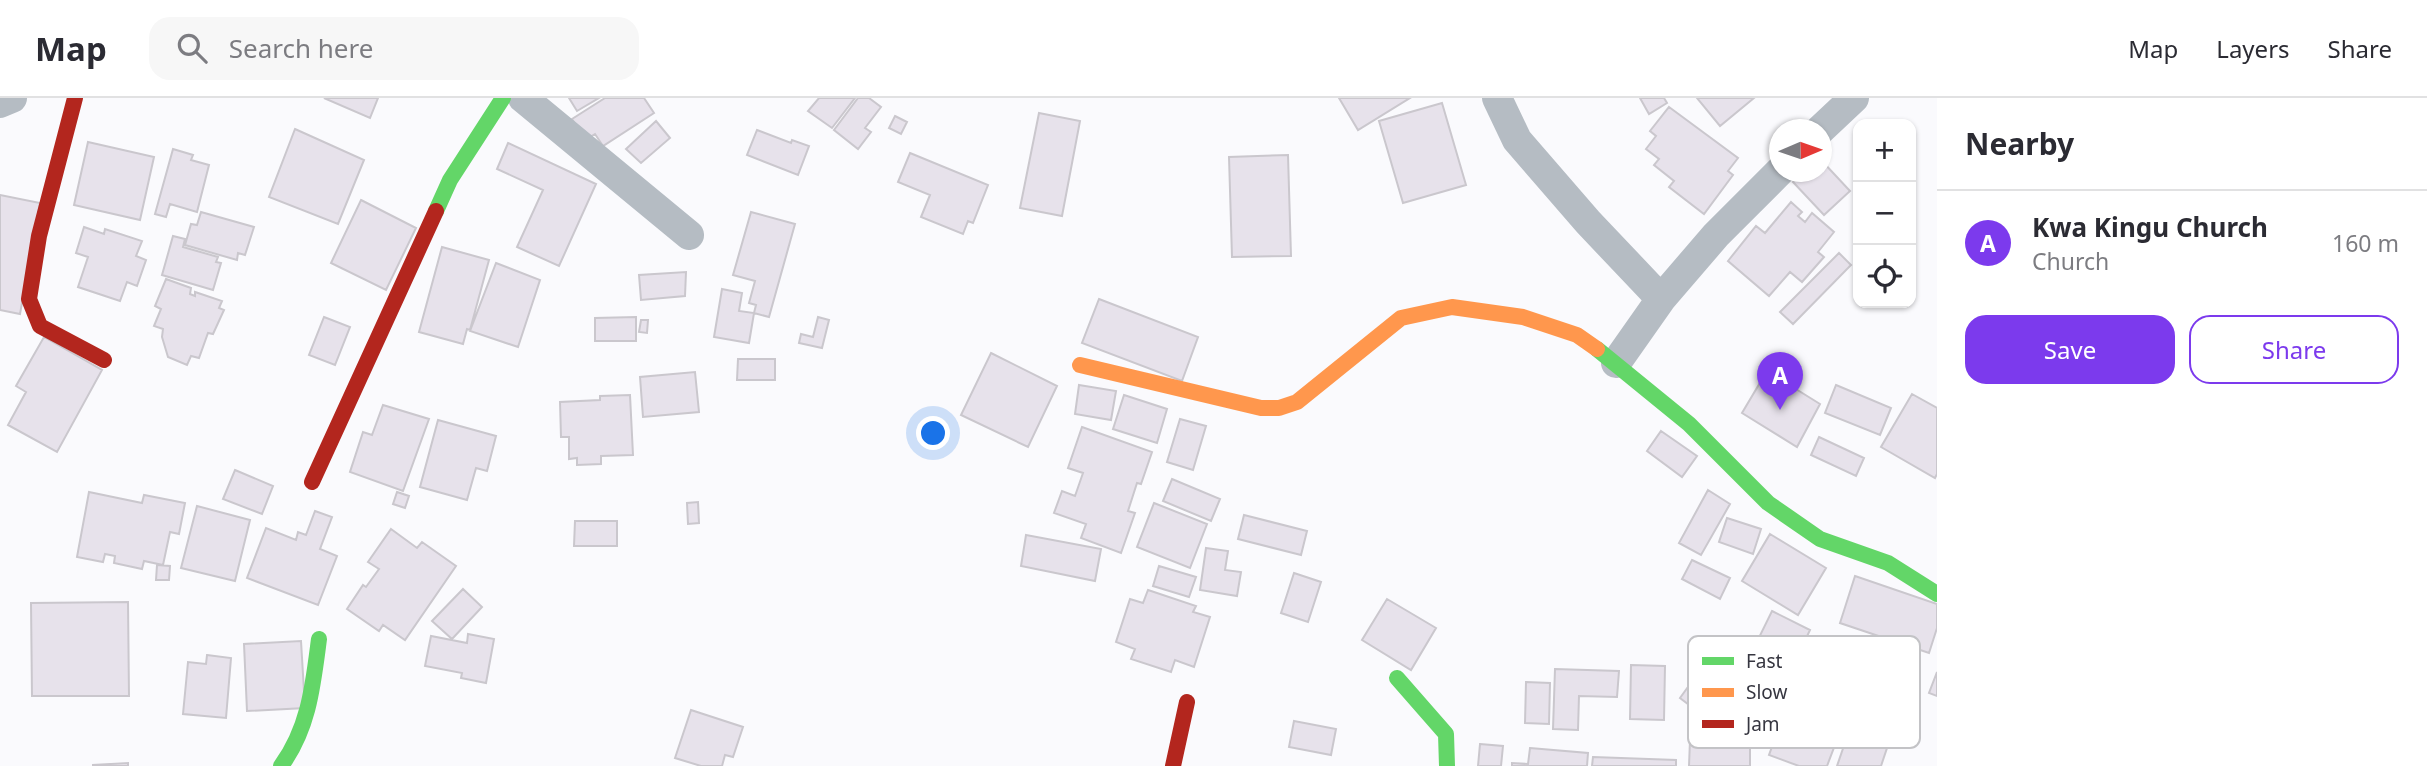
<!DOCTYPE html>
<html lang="en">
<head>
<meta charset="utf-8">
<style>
	:root { --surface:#fff; --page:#f7f7f7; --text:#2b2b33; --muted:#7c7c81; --line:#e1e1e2; --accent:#7c3aed }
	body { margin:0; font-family:"Noto Sans",sans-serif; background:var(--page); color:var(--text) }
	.controls { position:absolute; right:21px; top:21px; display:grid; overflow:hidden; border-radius:14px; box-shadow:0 2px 5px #0004 }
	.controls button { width:63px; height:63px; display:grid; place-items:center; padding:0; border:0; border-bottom:2px solid var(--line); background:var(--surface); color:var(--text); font:35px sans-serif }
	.compass { position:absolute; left:1769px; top:21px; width:63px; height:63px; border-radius:50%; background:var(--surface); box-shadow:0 2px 5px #0004; rotate:88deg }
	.you { position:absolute; left:934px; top:336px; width:24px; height:24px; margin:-18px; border:5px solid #fff; border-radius:50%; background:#1a73e8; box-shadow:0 0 0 10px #1a73e833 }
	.badge { display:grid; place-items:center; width:46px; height:46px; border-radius:50%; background:var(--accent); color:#fff; font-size:23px; font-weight:700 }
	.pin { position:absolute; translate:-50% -58px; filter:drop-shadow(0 2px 4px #0008) }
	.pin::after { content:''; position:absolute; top:37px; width:24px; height:21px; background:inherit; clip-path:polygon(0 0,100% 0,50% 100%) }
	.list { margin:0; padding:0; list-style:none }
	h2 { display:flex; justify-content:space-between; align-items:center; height:91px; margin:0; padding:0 28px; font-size:30px }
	h2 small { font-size:23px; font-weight:400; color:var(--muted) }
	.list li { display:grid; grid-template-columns:46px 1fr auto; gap:21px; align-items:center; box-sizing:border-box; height:105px; padding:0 28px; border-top:2px solid var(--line) }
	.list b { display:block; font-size:26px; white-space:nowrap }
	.list p { margin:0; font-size:23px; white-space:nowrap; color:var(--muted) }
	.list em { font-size:23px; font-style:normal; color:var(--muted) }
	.actions { display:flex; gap:14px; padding:21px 28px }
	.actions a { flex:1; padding:16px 0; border:2px solid var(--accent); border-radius:21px; text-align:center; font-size:24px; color:var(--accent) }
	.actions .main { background:var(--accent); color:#fff }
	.icon { flex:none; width:38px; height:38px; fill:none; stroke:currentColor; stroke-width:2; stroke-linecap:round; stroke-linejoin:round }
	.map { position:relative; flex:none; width:1937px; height:668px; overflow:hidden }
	header { display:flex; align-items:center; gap:42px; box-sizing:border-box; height:98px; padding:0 35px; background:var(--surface); border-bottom:2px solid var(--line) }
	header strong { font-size:33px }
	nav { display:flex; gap:38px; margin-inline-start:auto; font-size:24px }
	.search { width:490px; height:63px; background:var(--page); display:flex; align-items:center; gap:18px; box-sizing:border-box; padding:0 24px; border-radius:21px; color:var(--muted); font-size:26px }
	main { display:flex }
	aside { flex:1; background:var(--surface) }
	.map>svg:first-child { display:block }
</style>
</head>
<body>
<header>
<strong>Map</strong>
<div class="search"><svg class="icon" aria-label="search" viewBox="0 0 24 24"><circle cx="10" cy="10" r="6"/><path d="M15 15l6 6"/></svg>Search here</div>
<nav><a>Map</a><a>Layers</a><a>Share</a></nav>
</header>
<main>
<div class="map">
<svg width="1937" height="668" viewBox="0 0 1937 668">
	<rect width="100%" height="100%" fill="#fafafd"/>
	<path fill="#e7e2eb" stroke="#cac7cd" stroke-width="2" d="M324,0h54l-8,20z
		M569,0h30l-22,13z
		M605,0h39l10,15 -51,33 -8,-12 -10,6 -13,-21z
		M819,0h36l-23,30 -24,-17z
		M858,0h11l12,9 -16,21 6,4 -13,17 -24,-19z
		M1339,0h71l-52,32z
		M1640,0h24l3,5 -18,11z
		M1697,0h57l-34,28z
		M1442,5l24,82 -63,18 -24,-82z
		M1669,9l69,51 -10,13 5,4 -29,39 -35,-27 5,-6 -20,-16 5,-6 -13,-10 10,-13 -6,-5z
		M1039,15l41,8 -18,95 -42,-8z
		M895,18l12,6 -6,12 -12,-6z
		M656,23l14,17 -29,25 -15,-14z
		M295,31l69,31 -26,64 -69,-27z
		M757,32l34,13 1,-3 17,6 -11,29 -51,-20z
		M88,44l66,15 -14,63 -66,-15z
		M508,45l88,41 -37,82 -42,-19 26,-57 -46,-21z
		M173,51l20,6 -2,5 18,5 -12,47 -27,-8 -4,13 -11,-3z
		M910,55l78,32 -15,38 -5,-2 -5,13 -42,-17 9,-22 -32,-13z
		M1288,57l3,101 -59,1 -3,-100z
		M1822,63l28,30 -26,24 -31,-33 12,-10h17z
		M0,97l40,8 -20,111 -20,-4z
		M361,102l55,28 -30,62 -55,-27z
		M1791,104l11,10 -4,4 7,6 7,-9 22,19 -16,20 6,5 -22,25 -12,-10 -21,24 -41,-35 28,-35 9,7z
		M201,114l53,15 -9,28 -7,-2 -1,7 -52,-15 6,-21 6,1z
		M751,114l44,12 -26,93 -15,-4 2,-8 -7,-2 6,-22 -22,-6z
		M84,129l20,7 1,-5 37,12 -6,15 10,4 -9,26 -10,-4 -7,19 -42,-14 10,-30 -12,-4z
		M173,138l12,3 -2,8 35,10 -2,5 5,1 -8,27 -51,-15z
		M442,149l47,13 -19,70 -3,-1 -4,15 -44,-12z
		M1839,155l12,12 -58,59 -13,-12z
		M496,165l44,17 -22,67 -48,-16z
		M686,174l-1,24 -44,4 -2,-25z
		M166,181l25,9 -1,6 5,2v-4l27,9 -3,7 5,2 -11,24 -5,-1 -9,25 -8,-2 -4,9 -19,-8 -6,-20 1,-8 -9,-3 7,-17 -6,-3z
		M722,191l20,4 -3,18 15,2 -5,30 -35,-6z
		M1099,201l99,38 -16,44 -100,-38z
		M324,219l26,10 -15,38 -26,-10z
		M636,219v24h-41v-23z
		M818,219l11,3 -7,28 -23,-5 2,-9 12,3z
		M641,222h7l-1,13 -8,-1z
		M44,239l58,33 -45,82 -49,-27 18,-33 -10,-6z
		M991,255l66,33 -29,61 -67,-32z
		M738,261h37v21h-38z
		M1767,273l53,33 -23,43 -55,-34z
		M695,274l4,40 -56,5 -3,-40z
		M1079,287l37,6 -5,29 -36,-6z
		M1836,287l55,23 -11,27 -55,-22z
		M1912,296l25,14v66l-2,4 -54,-31z
		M630,297l3,60 -32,1v8l-24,1v-7l-8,1v-22h-8l-1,-35 40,-2v-4z
		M1124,297l43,14 -10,34 -44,-14z
		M383,307l46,14 -26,72 -53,-19 13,-40 9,3z
		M1180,321l26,7 -13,44 -26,-8z
		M438,322l58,16 -9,35 -11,-3 -9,32 -47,-13z
		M1082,329l70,25 -11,32 -4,-1 -9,28 7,2 -14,40 -40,-15 5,-14 -32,-11 8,-22 13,5 8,-23 -15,-5z
		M1661,333l36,25 -15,21 -35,-26z
		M1819,339l45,21 -8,18 -45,-21z
		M235,372l38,16 -11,28 -39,-15z
		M1172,381l48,20 -9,22 -48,-20z
		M1708,392l22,14 -29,51 -22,-12z
		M89,394l53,11 2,-8 41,8 -6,31 -9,-2 -7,33 -19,-4 -2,8 -28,-6 1,-7 -10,-2 -2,8 -26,-5z
		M397,394l12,4 -4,12 -12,-4z
		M698,404l1,21 -11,1 -1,-21z
		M1154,405l53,21 -17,44 -53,-21z
		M197,408l53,14 -15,61 -54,-13z
		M315,413l17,6 -12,32 17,7 -19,49 -71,-27 19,-50 30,12 2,-8 8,3z
		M1244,417l63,16 -6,24 -63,-16z
		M1727,420l34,11 -8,25 -34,-12z
		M575,423h42v25h-43z
		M391,431l26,19 5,-6 34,24 -51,74 -22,-15 -4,6 -32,-22 16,-24 3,2 13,-18 -11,-7z
		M1770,436l56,34 -28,47 -56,-34z
		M1026,437l75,14 -6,32 -74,-15z
		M1206,450l22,3 -3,19 16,2 -4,24 -37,-6z
		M1692,462l38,18 -10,21 -38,-20z
		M157,467l13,1 -1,14h-13z
		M1159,468l37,11 -7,20 -36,-11z
		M1294,475l27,9 -13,40 -27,-9z
		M1855,478l82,28v24l-8,25 -89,-30z
		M463,491l19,18 -30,32 -20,-18z
		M1148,492l48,16 -3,6 17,5 -16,50 -19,-7 -4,12 -40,-13 4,-10 -19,-7 14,-43 13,4z
		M1387,501l49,29 -25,42 -49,-30z
		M128,504l1,94h-97l-1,-93z
		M1772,513l38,19 -24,51 -39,-19z
		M468,536l26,5 -8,44 -25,-5 1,-5 -37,-7 6,-30 36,7z
		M301,543l4,67 -58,3 -3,-67z
		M207,557l24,3 -5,60 -43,-4 5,-52 18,2z
		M1706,564l51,38 -27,36 -50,-38z
		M1631,567l34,1 -1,54 -34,-1z
		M1555,571l64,2 -2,26 -38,-1 -1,34 -25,-1z
		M1937,574v24l-8,-3z
		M1526,584l24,1 -1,41 -24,-1z
		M1786,611l55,20 -14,37h-28l-30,-11z
		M691,612l52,17 -10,30 -8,-2 -3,11h-21l-26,-8z
		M1294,623l42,8 -5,26 -42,-8z
		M1849,633l39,14 -7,21h-44z
		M1690,642l60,1v25h-61z
		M1480,646l23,2 -2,20h-23z
		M1530,650l58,5 -1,13h-75v-3l16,1z
		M1593,659l83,3v6h-84z
		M128,665v3h-35v-1z"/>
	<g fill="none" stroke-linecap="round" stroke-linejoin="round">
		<path stroke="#b5bcc3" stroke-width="30" d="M523,0l166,137
			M1497,0l20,42 71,82 73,77
			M0,5l12,-5
			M1820,32l34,-32
			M1616,265l45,-64 55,-64 64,-64"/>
		<path stroke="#63d668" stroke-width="16" d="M436,113l14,-31 53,-82
			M1597,251l92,75 79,79 52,36 68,24 49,31
			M1397,580l49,56 1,32
			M281,668c28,-38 32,-81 38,-127"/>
		<path stroke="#ff974d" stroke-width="16" d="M1080,267l181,43h18l18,-6 104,-84 51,-11 71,10 54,18 20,14"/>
		<path stroke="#b3261e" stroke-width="16" d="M75,0l-36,138 -10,63 11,27 64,34
			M312,384l124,-271
			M1173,668l14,-64"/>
	</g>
	<rect x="1688" y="538" width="232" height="112" rx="10" fill="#fff" stroke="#c3c3c6" stroke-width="2"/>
	<rect x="1702" y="559" width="32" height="8" fill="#63d668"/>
	<rect x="1702" y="590" width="32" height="9" fill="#ff974d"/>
	<rect x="1702" y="622" width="32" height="8" fill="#b3261e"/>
	<g font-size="19" fill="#363640">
		<text x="1746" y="570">Fast</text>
		<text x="1746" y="601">Slow</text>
		<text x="1746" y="633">Jam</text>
	</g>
</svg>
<div class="controls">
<button>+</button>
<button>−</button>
<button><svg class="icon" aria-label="locate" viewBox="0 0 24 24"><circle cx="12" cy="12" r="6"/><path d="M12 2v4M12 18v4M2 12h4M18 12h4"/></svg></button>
</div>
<svg class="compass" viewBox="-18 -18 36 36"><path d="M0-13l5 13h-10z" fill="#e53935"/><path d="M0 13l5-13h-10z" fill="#7c7c81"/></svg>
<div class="you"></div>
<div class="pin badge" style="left:1780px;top:312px">A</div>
</div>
<aside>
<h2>Nearby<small></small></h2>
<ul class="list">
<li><span class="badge">A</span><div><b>Kwa Kingu Church</b><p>Church</p></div><em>160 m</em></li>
</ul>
<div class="actions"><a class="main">Save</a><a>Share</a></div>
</aside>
</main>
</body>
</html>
